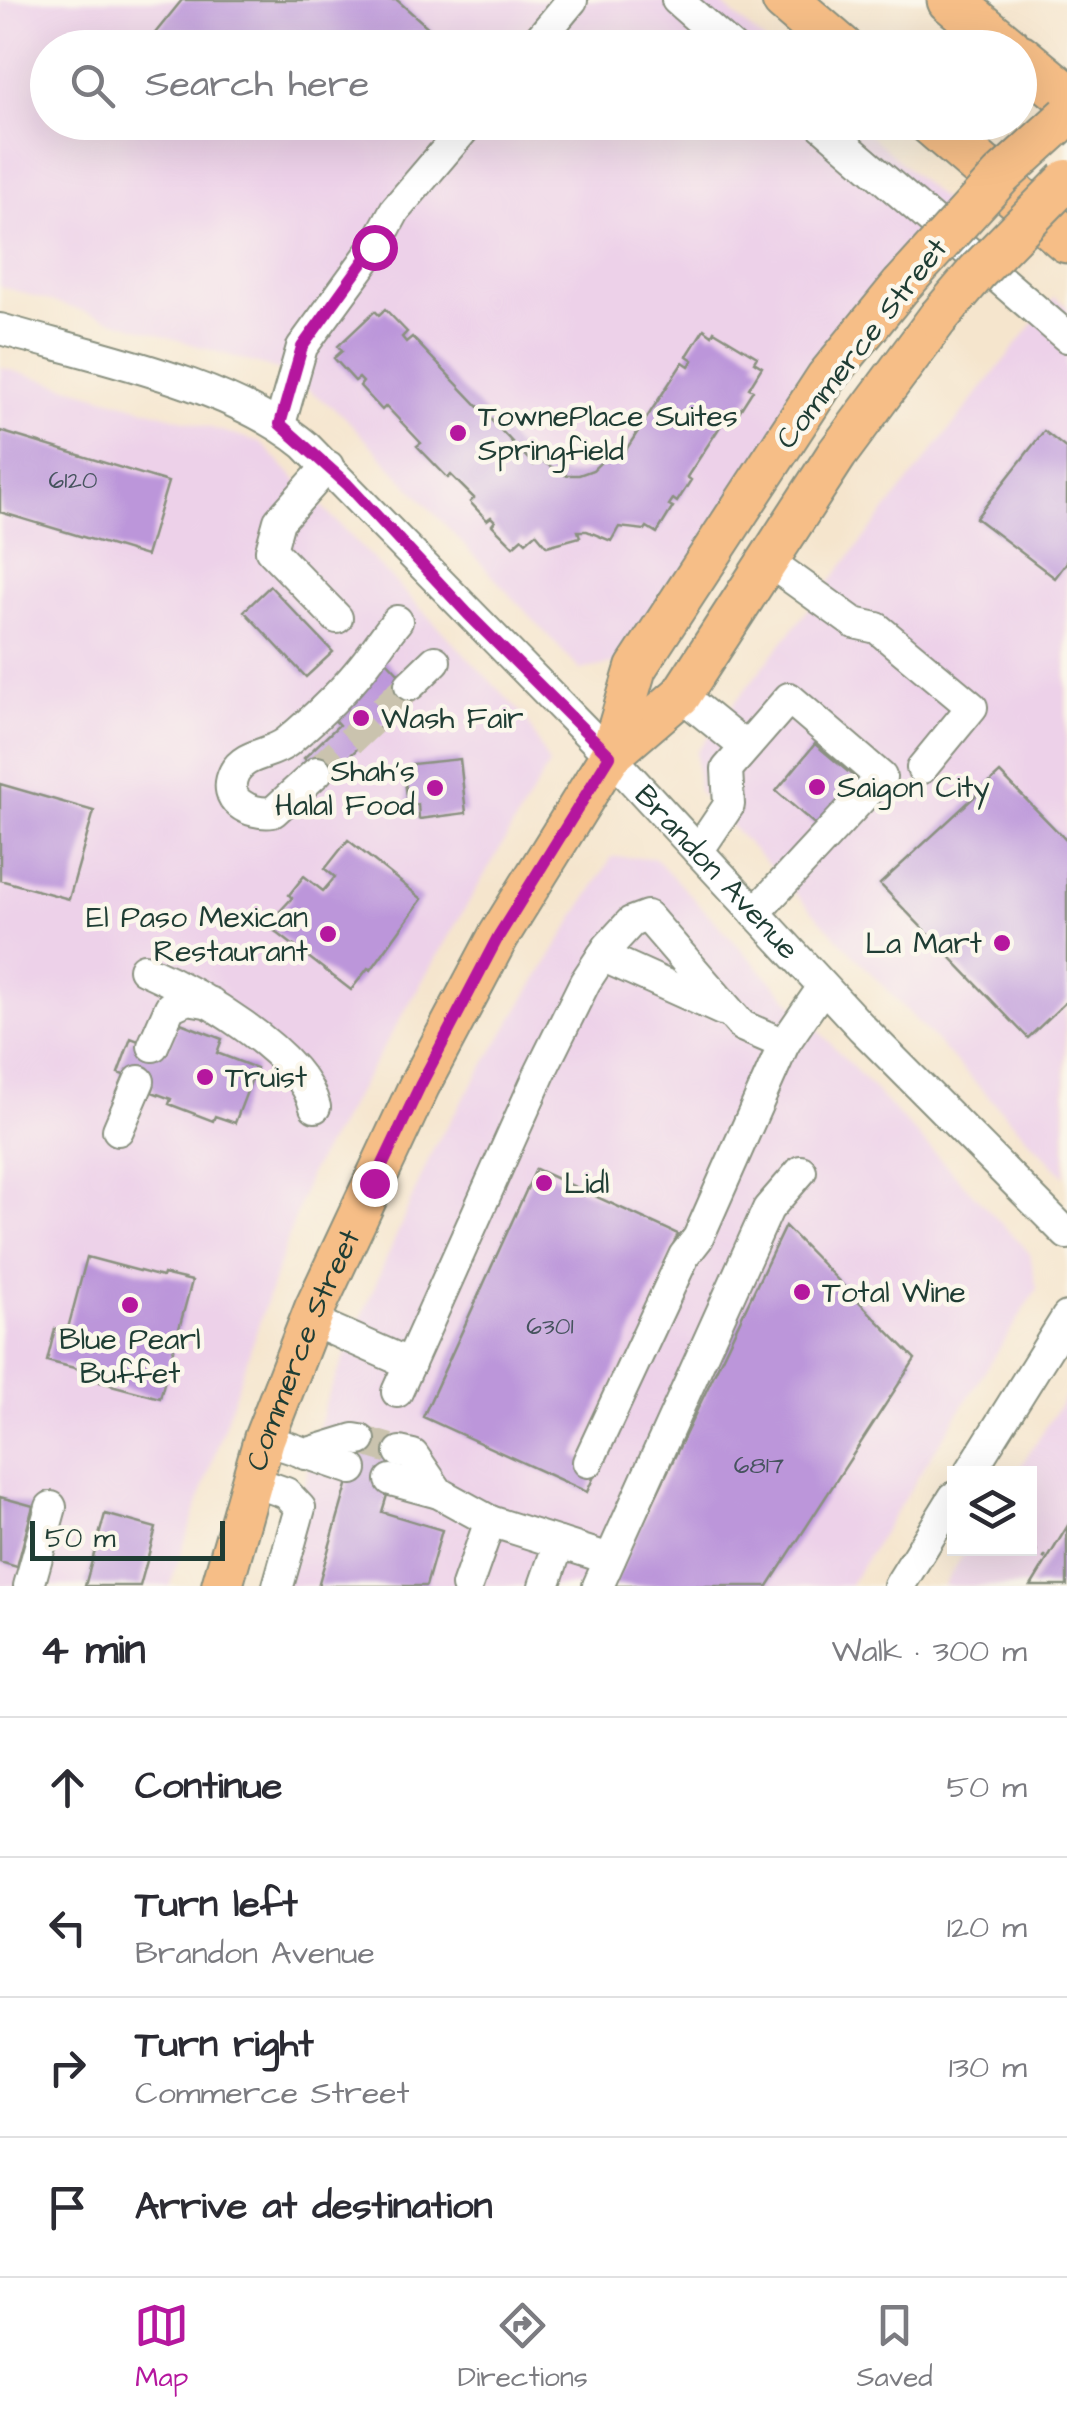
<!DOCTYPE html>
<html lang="en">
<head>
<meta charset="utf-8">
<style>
	:root { --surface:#fff; --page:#f7f7f7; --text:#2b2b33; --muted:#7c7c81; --line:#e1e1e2; --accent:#b5179e }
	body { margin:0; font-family:"Architects Daughter",sans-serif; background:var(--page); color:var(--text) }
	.controls { position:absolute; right:30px; bottom:30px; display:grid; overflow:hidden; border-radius:0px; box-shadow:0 10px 40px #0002 }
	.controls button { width:90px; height:90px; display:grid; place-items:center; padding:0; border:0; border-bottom:2px solid var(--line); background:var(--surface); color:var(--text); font:50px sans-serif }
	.scale { position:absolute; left:30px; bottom:25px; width:195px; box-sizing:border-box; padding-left:10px; border:5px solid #1f3d34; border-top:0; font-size:28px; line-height:35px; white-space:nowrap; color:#1f3d34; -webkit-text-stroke:8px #fbf7ec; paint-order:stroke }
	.stop { position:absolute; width:30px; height:30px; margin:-22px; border:8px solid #b5179e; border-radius:50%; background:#fff }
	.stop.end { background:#b5179e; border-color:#fff; box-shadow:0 2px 10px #0008 }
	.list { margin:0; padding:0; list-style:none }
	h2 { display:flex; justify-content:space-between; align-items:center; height:130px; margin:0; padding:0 40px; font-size:42px }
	h2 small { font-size:32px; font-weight:400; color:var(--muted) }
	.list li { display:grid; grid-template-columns:65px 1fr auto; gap:30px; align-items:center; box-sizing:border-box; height:140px; padding:0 40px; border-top:2px solid var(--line) }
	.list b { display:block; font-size:38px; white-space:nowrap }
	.list p { margin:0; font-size:32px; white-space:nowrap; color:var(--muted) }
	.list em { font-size:32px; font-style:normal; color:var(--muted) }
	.icon { flex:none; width:55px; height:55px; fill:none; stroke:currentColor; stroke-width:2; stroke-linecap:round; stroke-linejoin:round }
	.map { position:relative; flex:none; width:1067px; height:1586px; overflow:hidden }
	.search { position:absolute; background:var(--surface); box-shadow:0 10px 40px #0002; left:30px; right:30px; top:30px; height:110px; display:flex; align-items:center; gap:25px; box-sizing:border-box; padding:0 35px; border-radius:55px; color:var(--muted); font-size:38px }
	.sheet { height:690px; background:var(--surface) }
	nav { display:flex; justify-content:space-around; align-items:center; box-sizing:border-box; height:140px; border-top:2px solid var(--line); background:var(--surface); font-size:28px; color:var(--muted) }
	nav a { display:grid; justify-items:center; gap:5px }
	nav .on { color:var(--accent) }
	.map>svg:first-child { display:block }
</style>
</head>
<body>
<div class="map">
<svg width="1067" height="1586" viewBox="0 0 1067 1586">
	<rect width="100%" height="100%" fill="#fbf7ec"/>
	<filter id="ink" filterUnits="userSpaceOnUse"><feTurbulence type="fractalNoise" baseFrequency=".01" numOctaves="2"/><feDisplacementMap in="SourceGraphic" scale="20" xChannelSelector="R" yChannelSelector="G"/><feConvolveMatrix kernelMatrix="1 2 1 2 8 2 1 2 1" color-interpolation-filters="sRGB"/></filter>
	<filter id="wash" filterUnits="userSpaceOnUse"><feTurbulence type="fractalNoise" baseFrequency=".0048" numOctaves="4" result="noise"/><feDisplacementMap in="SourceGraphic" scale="40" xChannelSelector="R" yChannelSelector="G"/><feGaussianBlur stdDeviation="2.25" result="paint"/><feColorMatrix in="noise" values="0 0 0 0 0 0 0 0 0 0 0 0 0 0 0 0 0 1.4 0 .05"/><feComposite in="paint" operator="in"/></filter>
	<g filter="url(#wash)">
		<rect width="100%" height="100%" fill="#f5e5cd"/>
		<path fill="#edd1e9" d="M0,0h717l54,47 -723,1v74l808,1 99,88 -338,452 -37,7 -237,-255 -59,-43 -284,-86z
			M1054,297l13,10 -2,870 -367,-386 -2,-39z
			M0,367l260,75 266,276 23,47 -239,408 -140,413h-170z
			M612,857l43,1 375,396 7,35 -188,297h-570l46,-183 109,-256z
			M1067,1394v192h-124l24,-37 63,-1v-74l-14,-1z"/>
		<g id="blocks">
			<path fill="#bc96da" d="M182,0h215l51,45 -145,3 -15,-13 -40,2 -8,11h-97z
				M385,309l22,23 -5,5 4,5 6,-5 122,128 6,-5 25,15h14l14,-5 17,-17 10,6 63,-97 6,4 4,-6 -6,-4 17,-27 8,6 2,-4 43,26 -3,5 8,5 -13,21 4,2 -21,33 -7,-4 -38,58 4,3 -14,22 -4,-3 -4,6 4,2 -16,26 -10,-6 -2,3 -26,-3 -8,14 -24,-10h-9l2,6 -33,9 -11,-13 -10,9 -4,-4 -9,8 -21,-21 3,-4 -4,-4 -4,3 -17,-18 4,-4 -23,-23 -3,3 -31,-32 4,-3 -35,-37 -4,4 -22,-24 3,-4 -4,-4 -4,3 -21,-23 8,-7 -4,-5 37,-35 4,4z
				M0,431l168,51 -22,74 -146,-44z
				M1044,431l23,18v113l-12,16 -79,-60z
				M270,586l63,66 -27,25 -62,-66z
				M383,657l33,35 -91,88 -21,-22 35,-33 -13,-14z
				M815,744l44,37 -40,47 -43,-37z
				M460,759l6,54 -47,6 -1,-15 -10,1 -4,-33 9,-1 -1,-7z
				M1000,773l67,68v160l-39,37 -148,-154z
				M0,784l94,27 -25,88 -69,-19z
				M348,840l74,59 -51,71 -3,-2 -17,22 -84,-65 25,-27 -3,-3 15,-19 19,15 12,-14 -10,-8z
				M178,1022l44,17 -5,14 39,15 -21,55 -20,-7 -2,5 -44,-17 2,-5 -19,-7 2,-6 -36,-13 13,-35 36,14z
				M536,1169l142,65 -103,222 23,11 -11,25 -164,-75z
				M785,1226l130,133 -147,227h-155z
				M87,1257l75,20 1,-3 29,7 -32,117 -60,-16 2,-7 -55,-14 8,-32 12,3z
				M361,1437l40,11 -19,64 60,18 -16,56h-108z
				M0,1497l33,9 -16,61 -17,-5z
				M105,1514l51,14 -16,58h-55z
				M1067,1527v59h-36z"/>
		</g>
	</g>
	<g filter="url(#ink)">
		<use href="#blocks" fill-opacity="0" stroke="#8a9180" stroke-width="2.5"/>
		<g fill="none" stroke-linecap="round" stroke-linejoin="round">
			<path stroke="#cac3ae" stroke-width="30" stroke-dasharray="30 15" stroke-linecap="butt" d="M317,772l93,-87
				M360,1440l40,12"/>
			<g stroke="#8a9180" stroke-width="34">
				<g id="minor">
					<path d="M677,0l55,48"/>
					<path d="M532,48l40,-48"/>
					<path d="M818,122l249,215"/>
					<path id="s1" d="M0,329c94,27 230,54 305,116l305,311 252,272 205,206"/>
					<path d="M280,424l22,-77 73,-100 20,-37 75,-88"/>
					<path d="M328,466l-49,55 -8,29 66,68"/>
					<path d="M768,561l86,62 23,5 95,79 -50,61"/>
					<path d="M410,685l25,-24"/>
					<path d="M681,695l64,52"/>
					<path d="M317,772l-44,40c-24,3 -52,-12 -39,-39 10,-20 37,-18 53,-31 26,-22 56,-50 77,-77 12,-15 21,-30 33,-44"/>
					<path d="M698,851l31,-46 -2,-36 62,-71 92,79 -126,136"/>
					<path d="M602,956l120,54"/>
					<path d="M144,969c50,22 157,82 171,138"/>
					<path d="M784,1044l39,-57"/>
					<path d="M153,1046l17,-39 18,-8 23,4"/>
					<path d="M118,1130l21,-49"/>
					<path d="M310,1320l100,44"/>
					<path d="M397,1392l143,-319 45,-91 23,-35 23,-25 16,-6 95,110 42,18 -86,194 -14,18 -96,206"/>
					<path d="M264,1439l88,30"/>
					<path d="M400,1452l13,3 26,38"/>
					<path d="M305,1454l49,-15 6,1"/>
					<path d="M969,1474l98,-157"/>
					<path d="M391,1480l48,13 51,28"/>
					<path d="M252,1481l34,12 14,15 -22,78"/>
					<path d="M29,1586l22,-79"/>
					<path d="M467,1586l23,-65 120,38"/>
					<path d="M544,1586l15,-43"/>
					<path d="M598,1586l170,-377 33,-38"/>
					<path d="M899,1586l55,-89"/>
				</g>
			</g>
			<g stroke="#8a9180" stroke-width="44">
				<g id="major">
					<path d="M610,756l71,-61 156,-241 101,-136"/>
					<path id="s2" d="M222,1586l42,-147 51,-131 104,-222 79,-149 112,-181 26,-88 190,-290 75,-92"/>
				</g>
			</g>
			<g stroke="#8a9180" stroke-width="49">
				<path id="highway" d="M785,0l56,48
					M950,0l58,48
					M1020,57l47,39
					M930,122l137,118"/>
			</g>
			<path stroke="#8a9180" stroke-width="5" stroke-dasharray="8 8" stroke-linecap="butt" d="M1030,1548l16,10"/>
			<use href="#minor" stroke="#fff" stroke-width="30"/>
			<use href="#major" stroke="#f6be87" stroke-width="40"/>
			<use href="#highway" stroke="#f6be87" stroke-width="45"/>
			<g stroke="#8a9180" stroke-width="44" stroke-linecap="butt">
				<path id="major-bridge" d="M901,286l100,-110 66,-60
					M938,318l39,-46 90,-92"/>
			</g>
			<use href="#major-bridge" stroke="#f6be87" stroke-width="40"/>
		</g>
	</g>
	<g fill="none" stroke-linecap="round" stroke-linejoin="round" filter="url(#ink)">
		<path stroke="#b5179e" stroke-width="12" d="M374,1183l46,-97 78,-149 112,-181 -142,-142 -121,-130 -67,-60 22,-77 72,-100"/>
	</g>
	<g fill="#b5179e" stroke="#fbf7ec" stroke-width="4">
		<circle cx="458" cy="433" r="10"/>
		<circle cx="361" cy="718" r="10"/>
		<circle cx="817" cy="787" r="10"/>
		<circle cx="435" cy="788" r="10"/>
		<circle cx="328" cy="934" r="10"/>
		<circle cx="1002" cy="943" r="10"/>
		<circle cx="205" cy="1077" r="10"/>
		<circle cx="544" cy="1183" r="10"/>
		<circle cx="802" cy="1292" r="10"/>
		<circle cx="130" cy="1305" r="10"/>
	</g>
	<g text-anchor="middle" stroke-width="9" stroke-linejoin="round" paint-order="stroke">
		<g font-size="25" fill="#46535e">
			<text x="73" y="488">6120</text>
			<text x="550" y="1334">6301</text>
			<text x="759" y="1473">6817</text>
		</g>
		<g font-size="30" fill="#1f3d34" stroke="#fbf7ec">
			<text transform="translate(861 343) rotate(-52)" y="10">Commerce Street</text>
			<text dy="10" stroke="none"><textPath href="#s1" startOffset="922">Brandon Avenue</textPath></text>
			<text dy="10" stroke="none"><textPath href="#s2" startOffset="250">Commerce Street</textPath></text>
		</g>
		<g font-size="30" fill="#1f3d34" stroke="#fbf7ec" text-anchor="start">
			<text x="478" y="426">TownePlace Suites<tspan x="478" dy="34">Springfield</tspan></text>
			<text x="381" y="728">Wash Fair</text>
			<text x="415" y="781" text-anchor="end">Shah's<tspan x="415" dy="34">Halal Food</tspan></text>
			<text x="837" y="797">Saigon City</text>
			<text x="308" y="927" text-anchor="end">El Paso Mexican<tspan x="308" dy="34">Restaurant</tspan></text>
			<text x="982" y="953" text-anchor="end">La Mart</text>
			<text x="225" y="1087">Truist</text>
			<text x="564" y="1193">Lidl</text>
			<text x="822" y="1302">Total Wine</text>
			<text x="130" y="1349" text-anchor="middle">Blue Pearl<tspan x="130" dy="34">Buffet</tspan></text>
		</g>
	</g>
</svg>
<div class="controls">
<button><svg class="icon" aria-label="layers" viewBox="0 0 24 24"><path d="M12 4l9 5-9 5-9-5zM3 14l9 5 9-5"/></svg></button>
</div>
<div class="scale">50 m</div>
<div class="stop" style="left:374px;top:247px"></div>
<div class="stop end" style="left:374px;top:1183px"></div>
<div class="search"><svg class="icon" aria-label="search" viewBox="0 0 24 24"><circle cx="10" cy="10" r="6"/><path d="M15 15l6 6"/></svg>Search here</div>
</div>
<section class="sheet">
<h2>4 min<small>Walk · 300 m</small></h2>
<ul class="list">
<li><svg class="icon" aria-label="ahead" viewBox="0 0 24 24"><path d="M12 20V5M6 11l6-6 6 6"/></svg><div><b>Continue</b></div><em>50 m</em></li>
<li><svg class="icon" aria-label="left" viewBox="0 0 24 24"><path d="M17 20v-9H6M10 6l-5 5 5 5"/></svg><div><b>Turn left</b><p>Brandon Avenue</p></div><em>120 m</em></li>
<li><svg class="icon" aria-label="right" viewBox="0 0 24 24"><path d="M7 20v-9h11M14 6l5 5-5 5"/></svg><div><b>Turn right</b><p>Commerce Street</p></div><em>130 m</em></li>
<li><svg class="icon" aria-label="arrive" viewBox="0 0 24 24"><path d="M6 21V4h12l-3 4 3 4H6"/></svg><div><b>Arrive at destination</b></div></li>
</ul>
</section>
<nav>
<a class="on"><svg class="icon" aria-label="map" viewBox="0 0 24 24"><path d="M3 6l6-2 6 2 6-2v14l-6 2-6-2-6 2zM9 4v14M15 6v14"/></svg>Map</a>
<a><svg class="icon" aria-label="directions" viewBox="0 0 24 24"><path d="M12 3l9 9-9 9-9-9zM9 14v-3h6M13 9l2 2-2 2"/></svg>Directions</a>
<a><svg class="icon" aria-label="saved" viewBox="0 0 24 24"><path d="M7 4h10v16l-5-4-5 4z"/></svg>Saved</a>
</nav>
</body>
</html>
